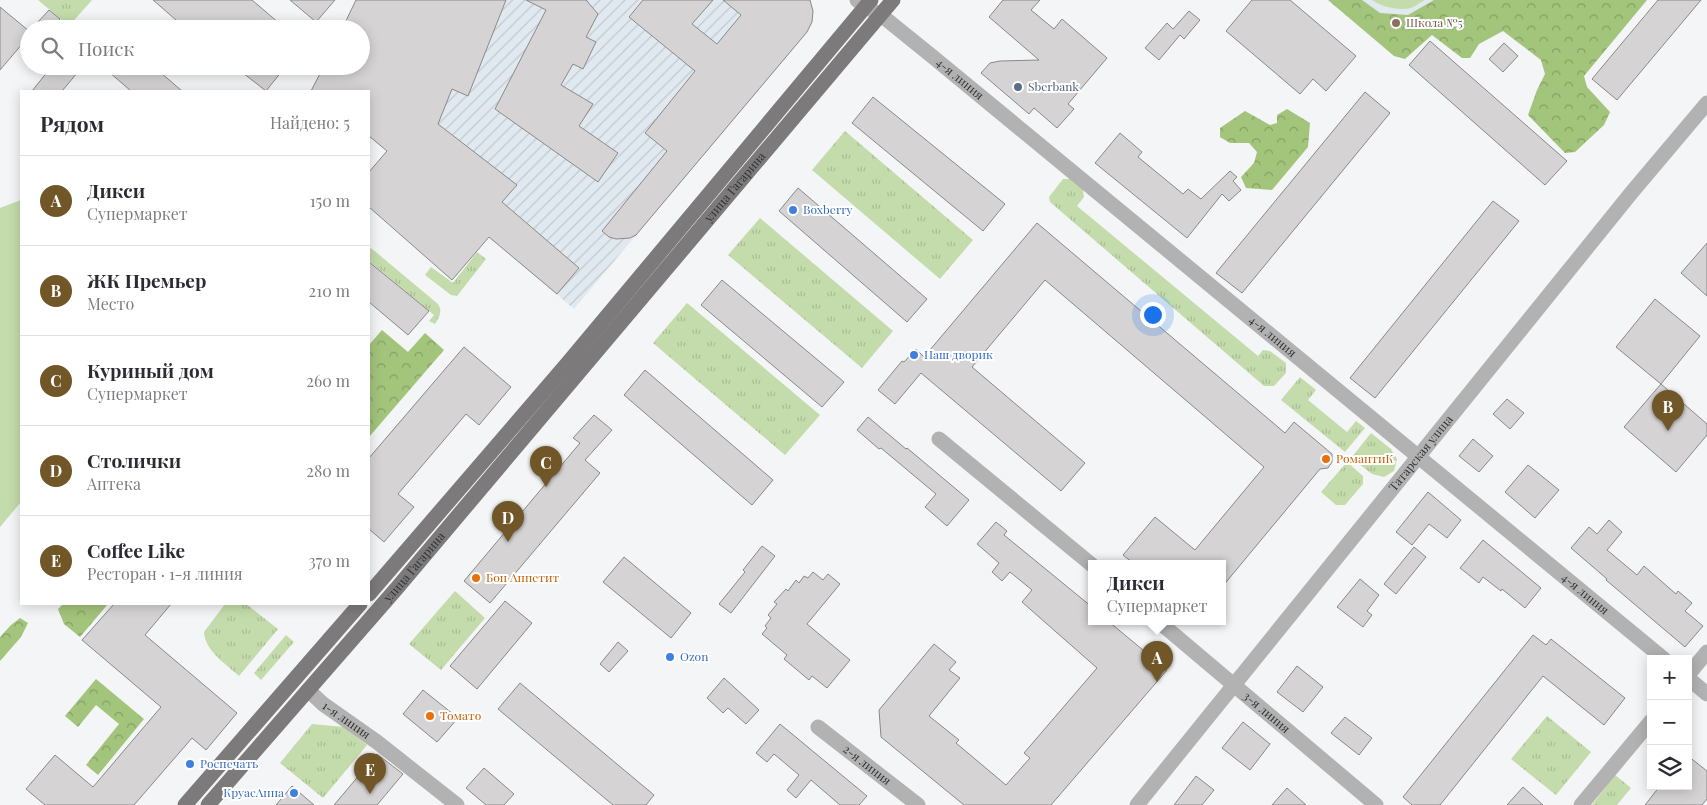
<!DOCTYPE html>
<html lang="ru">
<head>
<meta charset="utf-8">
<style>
	:root { --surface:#fff; --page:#f7f7f7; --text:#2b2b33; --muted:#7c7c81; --line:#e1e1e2; --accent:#715628 }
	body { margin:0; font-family:"Playfair Display",serif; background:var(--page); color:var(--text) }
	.controls { position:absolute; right:15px; bottom:15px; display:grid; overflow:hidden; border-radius:0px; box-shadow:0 2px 12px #0003 }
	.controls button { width:45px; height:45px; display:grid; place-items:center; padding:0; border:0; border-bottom:1px solid var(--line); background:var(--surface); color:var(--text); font:25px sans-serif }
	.you { position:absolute; left:1152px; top:314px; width:18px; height:18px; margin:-12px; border:4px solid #fff; border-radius:50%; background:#1a73e8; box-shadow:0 0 0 8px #1a73e833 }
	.badge { display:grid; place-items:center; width:32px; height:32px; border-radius:50%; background:var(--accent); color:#fff; font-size:16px; font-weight:700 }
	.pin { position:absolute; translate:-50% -41px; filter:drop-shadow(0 1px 2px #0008) }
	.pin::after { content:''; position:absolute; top:26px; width:18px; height:15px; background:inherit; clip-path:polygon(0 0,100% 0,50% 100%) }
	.popup { position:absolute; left:1088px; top:560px; width:138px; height:65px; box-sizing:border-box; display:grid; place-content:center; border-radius:0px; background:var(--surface); filter:drop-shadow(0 1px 4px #0005); font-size:16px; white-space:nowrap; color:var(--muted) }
	.popup b { font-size:19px; color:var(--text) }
	.popup::after { content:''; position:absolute; left:50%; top:100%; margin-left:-10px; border:10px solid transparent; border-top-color:var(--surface) }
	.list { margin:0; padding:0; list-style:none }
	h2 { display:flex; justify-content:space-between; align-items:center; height:65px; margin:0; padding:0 20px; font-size:21px }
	h2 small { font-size:16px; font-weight:400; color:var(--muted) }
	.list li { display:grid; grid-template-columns:32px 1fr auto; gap:15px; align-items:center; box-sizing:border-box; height:90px; padding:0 20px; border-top:1px solid var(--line) }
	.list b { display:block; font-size:19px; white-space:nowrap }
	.list p { margin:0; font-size:16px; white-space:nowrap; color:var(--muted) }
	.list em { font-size:16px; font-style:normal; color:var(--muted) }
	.icon { flex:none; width:28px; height:28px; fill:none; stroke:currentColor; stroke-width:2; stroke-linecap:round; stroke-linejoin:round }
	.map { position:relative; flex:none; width:1707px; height:805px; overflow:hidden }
	.search { position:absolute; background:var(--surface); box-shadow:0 2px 12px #0003; left:20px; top:20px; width:350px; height:55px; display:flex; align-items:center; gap:12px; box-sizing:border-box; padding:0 18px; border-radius:28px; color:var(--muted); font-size:19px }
	.panel { position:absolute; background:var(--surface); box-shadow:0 2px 12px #0003; left:20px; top:90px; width:350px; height:515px; border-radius:0px }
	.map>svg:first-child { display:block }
</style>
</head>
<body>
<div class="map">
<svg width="1707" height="805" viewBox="0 0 1707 805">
	<defs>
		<pattern id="industrial-furrows" width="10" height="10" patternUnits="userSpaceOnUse" patternTransform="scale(1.25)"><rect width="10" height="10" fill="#e1e9f0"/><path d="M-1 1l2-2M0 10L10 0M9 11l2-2" fill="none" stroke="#c2c8ce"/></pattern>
		<pattern id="grass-tufts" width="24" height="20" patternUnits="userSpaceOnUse" patternTransform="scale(1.25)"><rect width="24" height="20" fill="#c4dcab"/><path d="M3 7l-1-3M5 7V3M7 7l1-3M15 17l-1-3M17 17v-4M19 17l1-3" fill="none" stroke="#a9bd94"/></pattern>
		<pattern id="forest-crowns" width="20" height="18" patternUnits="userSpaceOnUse" patternTransform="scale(1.25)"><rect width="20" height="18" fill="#a2c47b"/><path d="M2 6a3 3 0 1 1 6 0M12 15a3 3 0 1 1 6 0" fill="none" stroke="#85a065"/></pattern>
	</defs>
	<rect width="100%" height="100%" fill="#f3f5f6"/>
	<path fill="#e1e9f0" d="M1346,0h94l-40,45z"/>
	<path fill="url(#industrial-furrows)" d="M356,0h454l3,11 -1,11 -5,10 -233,277 -205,-173v-45h-54l-3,-2 12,-23h37v-37h-19z"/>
	<path fill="url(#grass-tufts)" d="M38,0h54l-23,26z
		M845,131l128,109 -33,39 -128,-109z
		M1063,179h8l12,11 1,7 -7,9 181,150 5,-6 7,1 16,12v10l-12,13h-10l-214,-184 -1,-5z
		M760,218l133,113 -31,37 -134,-113z
		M371,248l67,56c5,8 1,13 -3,20l-6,-3 5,-6 -65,-54v-11z
		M477,252l9,7 -29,37 -6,-1 -26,-20 6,-8 22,16z
		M687,303l133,112 -35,40 -132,-112z
		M1300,377l16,13 -8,10 39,32 9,-11 9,7 -20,24 -64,-52z
		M1371,433l20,16 6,10 -3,12 -10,6 -12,-3 -21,-16z
		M1347,462l16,14v8l-18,21h-9l-15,-13z
		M455,591l30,27 -44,52 -32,-26z
		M225,604h21l32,25 -39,47c-14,-13 -34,-25 -35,-44z
		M286,635l8,7 -33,38 -7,-7z
		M1547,716l44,36 -35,43 -45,-36z
		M312,724l32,3 23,18 -44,53 -43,-35z
		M1615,775l16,13 -14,17h-25z"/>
	<path fill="url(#forest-crowns)" d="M1328,0h34l18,13 28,2 26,-15h213l-63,76 3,11 23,25 -6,13 -29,27 -10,1 -37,-38 9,-25 8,-16 -4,-14 -38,-29 -24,13 -9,14h-8l-30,-23 -27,24 -11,-3z
		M1287,109l23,14 -2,24 -36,43 -26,-2 -5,-11 13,-14 3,-11 -8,-9h-19l-10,-6v-9l25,-17 25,14 7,-2v-8z
		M382,330l26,22 17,-19 19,17 -75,87v-92z
		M63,604h45l-28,33 -16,-13 -6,-15z
		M20,618l8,5 -7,14 -21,24v-24l11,-12z
		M96,679l48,40 -46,56 -12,-10 33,-41 -23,-19 -18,22 -13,-11z"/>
	<path fill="#c4dcab" d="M1372,0h53c-4,2 -9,6 -14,8 -12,3 -29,-1 -39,-8z
		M21,200v302l-21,25v-319z"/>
	<path fill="#d5d3d4" stroke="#8a898a" d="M153,0h99l34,29h-102l-9,-8 1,-1z
		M290,0h45l-19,22z
		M356,0h150l-38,96 -16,-7 -14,35 79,61 -15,17 77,66 -22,26 -68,-57 -37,43 -83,-73v-35l18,-21 -18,-15v-45h-58l13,-25h37v-37h-19z
		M526,0h60l12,14 -12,23 10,5 -13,27 -10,-5 -12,21 32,19 -14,22 39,27 -20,29 -103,-73 51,-99z
		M643,0h70l-21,24 25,20 24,-29 -18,-15h87l3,11 -1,11 -5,10 -171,203 -6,3 -14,1 -7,-2 -7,-6 65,-80 -22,-18 50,-62 -66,-54z
		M1003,0h37l-9,10 23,19 8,-10 45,39 -39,46 6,5 -17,19 -23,-20 -5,6 -48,-41 9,-10 10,-2 39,-1 -50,-43z
		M1252,0h38l66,56 -30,35 -13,-12 -13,15 -74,-63z
		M1658,0h43l-84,100 -25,-21z
		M0,7l29,24v5l-29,34z
		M49,10l11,9 -8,10h-7l-7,-7z
		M1189,11l11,9 -16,19 -4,-4 -21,25 -14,-12 22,-25 6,6z
		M1430,41l137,120 -22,24 -136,-120z
		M1504,43l14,13 -15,16 -14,-13z
		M52,66h31l-21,25h-30z
		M102,66h51l29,25h-51z
		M234,66h52l-20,25z
		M1365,92l25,21 -148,180 -26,-20z
		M873,97l132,107 -22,27 -131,-108z
		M1120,133l22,19 -4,5 45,37 5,-5 13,10 29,-28 7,6 -4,4 8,9 -12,11 -7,-7 -35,44 -92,-75z
		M798,188l129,111 -20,23 -128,-111z
		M1493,201l26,20 -144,177 -25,-20z
		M1037,223l248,210 9,-11 38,32v8l-4,6 -8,1 -98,118v-24h-89l-10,-8 32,-38 40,33 69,-83 -219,-187 -73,87 113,96 -24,28 -140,-118 -26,31 -17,-14 24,-29 2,1 12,-13 8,8z
		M1707,243v53l-26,-23z
		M369,262l60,49 -21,24 -39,-33z
		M722,280l122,102 -22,25 -121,-102z
		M1655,299l45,37 -39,48 -45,-37z
		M464,347l47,40 -32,38 -13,-11 -68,80 16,13 -30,35 -15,-13v-71z
		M645,370l128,110 -21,25 -128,-110z
		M1661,384l46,40v11l-31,37 -52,-45z
		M1507,399l17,14 -14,16 -17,-15z
		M594,415l18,15 -27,30 15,13 -110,130 -26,-22 116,-138 -7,-5z
		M868,417l38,32 1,-1 62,52 -22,26 -22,-19 11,-13 -55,-46 -2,1 -22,-19z
		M1473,439l20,17 -14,16 -20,-16z
		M1528,465l31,25 -24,28 -30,-26z
		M1428,492l33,28 -14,18 -18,-14 -17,21 -16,-13z
		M1609,520l13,12 -15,18 30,25 7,-9 32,28 2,-3 14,12 -7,8 18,15 -18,21 -79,-67 1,-1 -36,-31 18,-21 8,7z
		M996,522l11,9 -3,4 88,72v14h16l59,49 -116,135h-87l-83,-68 -2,-27 55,-66 22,18 -7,8 11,8 -31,38 30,24 -3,3 50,42 24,-27 -6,-5 73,-85 -75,-66 10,-12 -22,-18 -8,9 -10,-9 7,-9 -22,-19z
		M1483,540l58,48 -16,20 -23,-19 -1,2 -18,-14 -4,6 -19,-15z
		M762,546l13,10 -44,57 -12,-9 26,-32 -2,-2z
		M1414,547l12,10 -30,37 -12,-10z
		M624,557l67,56 -20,25 -68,-56z
		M813,572l10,8 5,-6 12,10 -33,40 43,36 -23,28 -15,-12 -3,4 -25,-21 3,-4 -25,-21 5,-6 -2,-2 6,-8 -3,-3 9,-11 -3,-2 12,-13 2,2 8,-11 3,3 5,-7 4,2z
		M1360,579l19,16 -12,16 5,4 -9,12 -26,-20z
		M505,601l27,22 -55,66 -27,-23z
		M114,604h57l-26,31 92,78 -31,37 -14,-12 -58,67h-89l-19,-16 29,-34 38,32 68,-80 -79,-67z
		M1533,635l13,10 5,-6 74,59 -21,27 -61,-49 -103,129h-28l-9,-8z
		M618,642l10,9 -19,21 -9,-8z
		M1297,666l26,21 -20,25 -26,-20z
		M724,678l35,32 -13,14 -18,-16 -5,5 -16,-15z
		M520,683l134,112 -8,10h-33l-115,-96z
		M423,690l35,28 -21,24 -34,-28z
		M1345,717l27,21 -13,17 -28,-22z
		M1243,722l27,22 -20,26 -28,-22z
		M780,724l87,72 -8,9h-19l-29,-25 -15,18 -9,-8 12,-15 -25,-21 -7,8 -11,-9z
		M377,754l26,20 -26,31h-43z
		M1688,756l19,15v28l-5,6h-57l15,-19h28z
		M484,768l30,26 -10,11h-18l-20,-17z
		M1196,776l18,14 -12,15h-28z
		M292,786l22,19h-38z
		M1523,787l20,18h-36z
		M1287,788l19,17h-34z"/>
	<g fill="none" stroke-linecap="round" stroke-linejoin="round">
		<g stroke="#b3b2b2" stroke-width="15">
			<path id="s1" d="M857,0l9,7 15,8 52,42 731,602"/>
			<path d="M939,439l153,126"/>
			<path id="s2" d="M1158,621l218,184"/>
			<path d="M1688,675l19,-23"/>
			<path d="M1688,678l19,16"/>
			<path id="s3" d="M308,690l15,14 54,38 80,63"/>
			<path id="s4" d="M818,727l100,78"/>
			<path id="s5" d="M1137,805l495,-613 75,-89"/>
			<path d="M1581,805l70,-84"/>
		</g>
		<g stroke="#7c7a7a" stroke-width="15">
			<path d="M369,594l198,-230 304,-364"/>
			<path d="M185,805l175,-201"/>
			<path id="s6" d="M208,805l189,-217 496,-588"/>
		</g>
	</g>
	<circle fill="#8d6e63" stroke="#fff" stroke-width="2" cx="1396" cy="23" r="5"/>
	<circle fill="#5c6f8a" stroke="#fff" stroke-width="2" cx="1018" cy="87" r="5"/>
	<g fill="#3f7fe0" stroke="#fff" stroke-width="2">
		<circle cx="793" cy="210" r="5"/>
		<circle cx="914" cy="355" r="5"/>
		<circle cx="670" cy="657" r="5"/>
		<circle cx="190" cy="764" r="5"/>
		<circle cx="294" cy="793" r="5"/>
	</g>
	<g fill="#e8710a" stroke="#fff" stroke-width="2">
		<circle cx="1326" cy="459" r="5"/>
		<circle cx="476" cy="578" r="5"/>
		<circle cx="430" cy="716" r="5"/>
	</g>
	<g text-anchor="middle" stroke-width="4" stroke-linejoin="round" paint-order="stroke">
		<g font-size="12" fill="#785e54" stroke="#fff" text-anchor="start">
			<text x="1406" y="27">Школа №5</text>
		</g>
		<g font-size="12" fill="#313232" stroke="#fff">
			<text dy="4" stroke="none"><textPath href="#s1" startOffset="130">4-я линия</textPath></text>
			<text dy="4" stroke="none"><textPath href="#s6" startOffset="812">улица Гагарина</textPath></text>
			<text dy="4" stroke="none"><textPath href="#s1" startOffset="535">4-я линия</textPath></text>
			<text dy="4" stroke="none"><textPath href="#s5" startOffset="452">Татарская улица</textPath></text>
			<text dy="4" stroke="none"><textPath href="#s6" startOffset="315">улица Гагарина</textPath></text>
			<text dy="4" stroke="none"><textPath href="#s1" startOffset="940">4-я линия</textPath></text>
			<text dy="4" stroke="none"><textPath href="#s2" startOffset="142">3-я линия</textPath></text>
			<text dy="4" stroke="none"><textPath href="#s3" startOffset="49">1-я линия</textPath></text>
			<text dy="4" stroke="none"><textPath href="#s4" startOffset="62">2-я линия</textPath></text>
		</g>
		<g font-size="12" fill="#4e5e75" stroke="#fff" text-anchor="start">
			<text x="1028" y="91">Sberbank</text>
		</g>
		<g font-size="12" fill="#366cbe" stroke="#fff" text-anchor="start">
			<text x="803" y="214">Boxberry</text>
			<text x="924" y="359">Наш дворик</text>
			<text x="680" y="661">Ozon</text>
			<text x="200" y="768">Роспечать</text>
			<text x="284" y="797" text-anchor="end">КруасАнна</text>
		</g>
		<g font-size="12" fill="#c56008" stroke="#fff" text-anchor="start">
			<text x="1336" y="463">РомантиК</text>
			<text x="486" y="582">Бон Аппетит</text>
			<text x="440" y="720">Томато</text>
		</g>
	</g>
</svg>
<div class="controls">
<button>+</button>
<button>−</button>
<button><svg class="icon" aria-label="layers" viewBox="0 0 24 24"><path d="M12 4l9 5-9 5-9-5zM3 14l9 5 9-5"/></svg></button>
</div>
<div class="you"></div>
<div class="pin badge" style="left:1157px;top:682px">A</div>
<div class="popup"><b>Дикси</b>Супермаркет</div>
<div class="pin badge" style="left:1668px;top:431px">B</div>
<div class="pin badge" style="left:546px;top:487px">C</div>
<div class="pin badge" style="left:508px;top:542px">D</div>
<div class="pin badge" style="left:370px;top:794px">E</div>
<div class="search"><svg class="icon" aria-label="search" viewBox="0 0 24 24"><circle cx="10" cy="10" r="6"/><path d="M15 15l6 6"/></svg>Поиск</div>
<section class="panel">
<h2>Рядом<small>Найдено: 5</small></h2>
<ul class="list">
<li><span class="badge">A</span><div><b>Дикси</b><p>Супермаркет</p></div><em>150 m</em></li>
<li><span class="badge">B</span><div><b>ЖК Премьер</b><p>Место</p></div><em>210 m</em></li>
<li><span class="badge">C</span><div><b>Куриный дом</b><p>Супермаркет</p></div><em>260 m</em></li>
<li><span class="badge">D</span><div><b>Столички</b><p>Аптека</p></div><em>280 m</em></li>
<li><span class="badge">E</span><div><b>Coffee Like</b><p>Ресторан · 1-я линия</p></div><em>370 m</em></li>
</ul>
</section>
</div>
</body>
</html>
